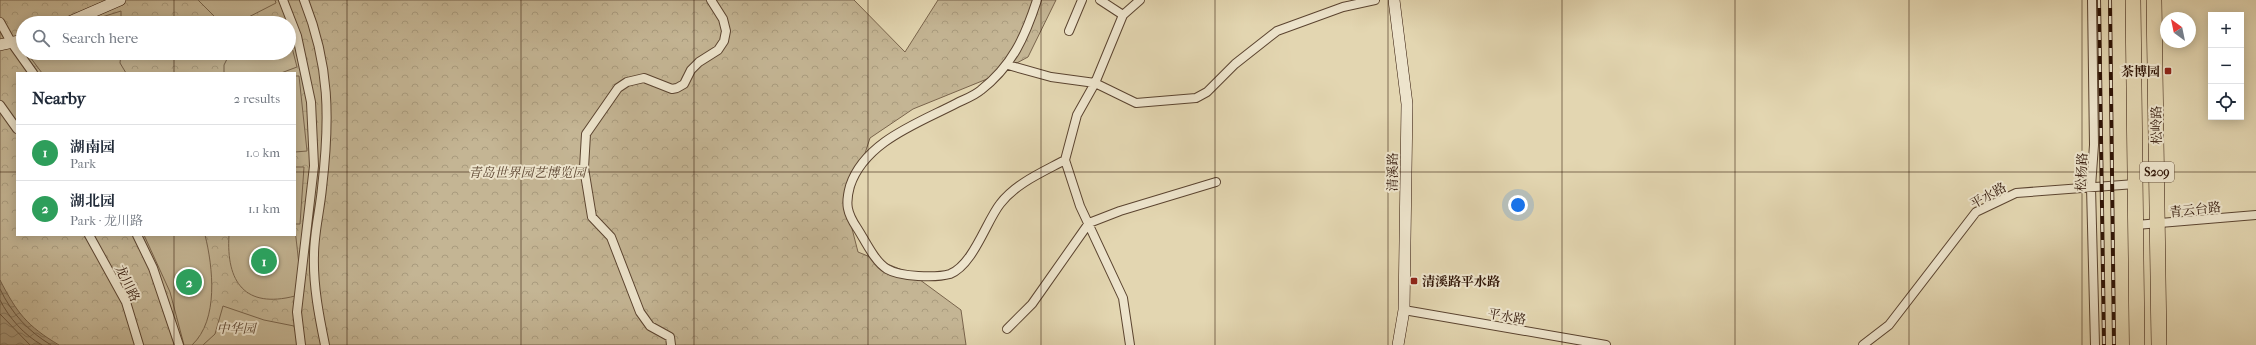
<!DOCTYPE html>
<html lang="en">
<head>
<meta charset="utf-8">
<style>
	:root { --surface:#fff; --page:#f2f2f3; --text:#1f2937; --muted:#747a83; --line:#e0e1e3; --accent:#8f2418 }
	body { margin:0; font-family:"IM FELL French Canon","Noto Serif SC",serif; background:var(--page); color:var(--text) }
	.controls { position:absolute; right:12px; top:12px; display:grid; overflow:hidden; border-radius:0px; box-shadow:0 2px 10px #0003 }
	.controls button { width:36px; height:36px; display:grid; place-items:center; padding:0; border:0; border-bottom:1px solid var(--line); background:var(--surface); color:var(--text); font:20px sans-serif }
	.compass { position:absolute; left:2160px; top:12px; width:36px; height:36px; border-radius:50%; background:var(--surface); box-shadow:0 2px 10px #0003; rotate:327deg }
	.you { position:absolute; left:1518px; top:205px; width:14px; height:14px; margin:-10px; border:3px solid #fff; border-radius:50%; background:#1a73e8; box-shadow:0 0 0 6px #1a73e833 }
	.badge { display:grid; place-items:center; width:26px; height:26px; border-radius:50%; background:var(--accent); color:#fff; font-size:13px; font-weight:700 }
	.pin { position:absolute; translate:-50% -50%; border:2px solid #fff; box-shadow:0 1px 4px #0006 }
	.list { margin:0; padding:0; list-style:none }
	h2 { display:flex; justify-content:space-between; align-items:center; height:52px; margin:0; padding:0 16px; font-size:17px }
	h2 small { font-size:13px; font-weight:400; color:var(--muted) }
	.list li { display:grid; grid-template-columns:26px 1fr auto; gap:12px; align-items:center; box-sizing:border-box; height:56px; padding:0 16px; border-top:1px solid var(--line) }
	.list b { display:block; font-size:15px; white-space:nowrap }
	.list p { margin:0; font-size:13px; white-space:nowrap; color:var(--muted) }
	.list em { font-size:13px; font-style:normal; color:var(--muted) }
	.icon { flex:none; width:22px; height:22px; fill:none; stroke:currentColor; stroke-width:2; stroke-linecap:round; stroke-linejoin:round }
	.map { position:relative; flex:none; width:2256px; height:345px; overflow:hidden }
	.search { position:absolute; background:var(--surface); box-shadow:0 2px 10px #0003; left:16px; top:16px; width:280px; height:44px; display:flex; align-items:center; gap:10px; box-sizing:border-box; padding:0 14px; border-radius:22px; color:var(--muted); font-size:15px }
	.panel { position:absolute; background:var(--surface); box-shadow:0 2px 10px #0003; left:16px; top:72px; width:280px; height:164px; border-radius:0px }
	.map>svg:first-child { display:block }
</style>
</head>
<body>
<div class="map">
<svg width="2256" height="345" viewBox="0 0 2256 345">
	<defs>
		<pattern id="forest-crowns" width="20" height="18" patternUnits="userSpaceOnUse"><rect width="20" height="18" fill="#c4b594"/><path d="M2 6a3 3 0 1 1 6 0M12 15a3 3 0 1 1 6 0" fill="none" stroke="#a99b7e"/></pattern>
		<pattern id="water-waves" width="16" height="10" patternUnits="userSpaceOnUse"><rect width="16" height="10" fill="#a59477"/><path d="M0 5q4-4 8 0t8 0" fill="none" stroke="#877860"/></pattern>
	</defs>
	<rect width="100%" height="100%" fill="#e3d6b1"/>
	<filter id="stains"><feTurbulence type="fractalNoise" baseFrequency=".005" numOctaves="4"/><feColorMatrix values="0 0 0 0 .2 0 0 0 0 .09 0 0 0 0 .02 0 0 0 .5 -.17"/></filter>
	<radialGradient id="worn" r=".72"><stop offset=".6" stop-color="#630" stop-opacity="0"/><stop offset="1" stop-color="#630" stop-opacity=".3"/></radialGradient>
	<path fill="url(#forest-crowns)" stroke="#79644c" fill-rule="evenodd" d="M0,0h854l51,52 33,-52h118l-28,57 -41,22 -74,30 -43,29 -23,71 11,43 54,22 49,36 5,35h-966zM23,23h266v30h-266zM17,73h278v162h-278z"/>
	<path fill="#c4b594" stroke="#79644c" d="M198,0h77l1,3 -39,20h-16z
		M121,11v12h-38z
		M289,36l8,31 -16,6h-57v-8l6,-12h59z
		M27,53h94l-1,10 6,10h-84z
		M295,76h4l8,75 -12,1z
		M295,167h9l-4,57h-5z
		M295,229l4,36 -4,31c-50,13 -69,-14 -66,-61h66z
		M144,235h61c8,32 14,85 -13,110h-8l-14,-53z
		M223,306l41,14 30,6 5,19h-96l12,-11z"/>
	<path fill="url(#water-waves)" stroke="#756049" d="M0,280c17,33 27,46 59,65h-59z"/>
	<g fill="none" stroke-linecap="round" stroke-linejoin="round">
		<path stroke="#6a543e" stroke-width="1" d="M0,289c12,25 28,42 51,56
			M0,300c9,18 24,35 42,45
			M0,314l30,31"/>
		<g stroke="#5b4430" stroke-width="10">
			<path id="street" d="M283,0l14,36 14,66 3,64 -17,146 4,33
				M304,0c26,65 26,119 18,188 -2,22 -8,45 -8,67 -1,30 5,61 11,90
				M1037,0c-12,37 -25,66 -56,90 -7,6 -16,9 -24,13 -38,20 -92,38 -107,83 -5,18 -3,27 7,42 8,12 17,33 30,41 13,8 49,9 63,5 23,-9 36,-52 50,-70 16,-21 43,-32 65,-44
				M1100,0l23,15
				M2092,0l2,145 -3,42 4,158
				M0,22l11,20 22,31
				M1069,31l13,-31
				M1008,65l43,12 44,6 41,20 60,-5 11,-6 28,-28 42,-33 66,-24 32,-7
				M0,105l17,24
				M2136,225l120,-10
				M89,235l37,67 13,43
				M137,235l16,33 26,77
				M1404,310l202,35
				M1007,329l25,-25 57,-81 31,-12 96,-29
				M671,345l-1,-8 -20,-11 -10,-14 -29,-75 -19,-20 -8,-49 2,-34 32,-46 9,-6 17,-4 28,11 5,-1 7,-4 7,-14 8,-8 19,-12 6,-9 2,-10 -3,-12 -12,-19
				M1130,345l-7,-47 -43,-92 -15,-46 12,-45 18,-32 28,-68 17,-15
				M1863,345l26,-20 87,-113 40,-19 119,-9"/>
		</g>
		<g stroke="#2e1305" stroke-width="12">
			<path id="secondary" d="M1394,0l13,104 -3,206 -6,35
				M67,23l53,-23
				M0,45l23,-5"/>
		</g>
		<g stroke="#2e1305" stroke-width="16">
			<path id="highway" d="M2133,0l4,345
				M2154,0l5,345"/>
		</g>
		<use href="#street" stroke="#ede4cc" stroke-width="8"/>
		<use href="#secondary" stroke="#ede4cc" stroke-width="11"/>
		<use href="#highway" stroke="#e3d6b1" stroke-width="15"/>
		<g stroke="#2e1305" stroke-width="4">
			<path id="rail" d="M2099,0l5,345
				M2110,0l4,345"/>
		</g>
		<use href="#rail" stroke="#ede4cc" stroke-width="2.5" stroke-dasharray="8" stroke-linecap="butt"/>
	</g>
	<path fill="none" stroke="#2e1305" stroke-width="1" stroke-opacity="0.55" d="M174,0v23M347,0v345M521,0v345M694,0v345M868,0v345M1041,0v345M1215,0v345M1388,0v345M1562,0v345M1735,0v345M1909,0v345M2082,0v345M174,53v20M0,172h17M295,172h1961M174,235v110"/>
	<g fill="#8f2418" stroke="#ede4cc" stroke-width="1.5">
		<rect x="2164" y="67" width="8" height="8" rx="2"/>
		<rect x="1410" y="277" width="8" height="8" rx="2"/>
	</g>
	<g text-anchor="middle" stroke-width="4" stroke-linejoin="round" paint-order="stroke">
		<rect fill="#ede4cc" stroke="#675241" stroke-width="1" x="2140" y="162" width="34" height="20" rx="3"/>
		<g font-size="12" font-weight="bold" fill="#2e1305">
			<text x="2157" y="176">S209</text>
		</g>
		<g font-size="13" font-weight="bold" fill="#2e1305" stroke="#ede4cc" text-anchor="end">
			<text x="2160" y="76">茶博园</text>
			<text x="1422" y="286" text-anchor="start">清溪路平水路</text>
		</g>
		<g font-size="13" fill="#2e1305" stroke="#ede4cc">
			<text transform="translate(2156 125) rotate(-91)" y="5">松岭路</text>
			<text transform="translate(1392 172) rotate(-89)" y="5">清溪路</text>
			<text transform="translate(2081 172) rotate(-87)" y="5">松杨路</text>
			<text transform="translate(1988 195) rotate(-29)" y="5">平水路</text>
			<text transform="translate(2195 209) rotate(-6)" y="5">青云台路</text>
			<text transform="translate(128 283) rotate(64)" y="5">龙川路</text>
			<text transform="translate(1507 316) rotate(10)" y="5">平水路</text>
		</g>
		<g font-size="13" font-style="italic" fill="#5b4430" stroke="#ede4cc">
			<text x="527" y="177">青岛世界园艺博览园</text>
			<text x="236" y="333">中华园</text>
		</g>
	</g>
	<rect width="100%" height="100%" filter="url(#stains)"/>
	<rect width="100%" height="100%" fill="url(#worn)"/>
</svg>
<div class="controls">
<button>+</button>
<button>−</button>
<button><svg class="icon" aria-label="locate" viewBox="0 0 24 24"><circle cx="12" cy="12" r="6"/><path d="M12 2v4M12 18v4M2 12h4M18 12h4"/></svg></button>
</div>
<svg class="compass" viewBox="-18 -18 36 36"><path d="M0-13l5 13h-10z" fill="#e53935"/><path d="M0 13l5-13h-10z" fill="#747a83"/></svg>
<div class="you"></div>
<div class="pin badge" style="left:264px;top:261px;background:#2e9e5b">1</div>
<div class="pin badge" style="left:189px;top:282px;background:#2e9e5b">2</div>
<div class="search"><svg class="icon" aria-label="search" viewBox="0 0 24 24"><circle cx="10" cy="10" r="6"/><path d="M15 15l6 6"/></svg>Search here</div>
<section class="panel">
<h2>Nearby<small>2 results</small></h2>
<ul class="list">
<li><span class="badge" style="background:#2e9e5b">1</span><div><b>湖南园</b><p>Park</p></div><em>1.0 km</em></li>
<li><span class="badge" style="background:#2e9e5b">2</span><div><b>湖北园</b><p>Park · 龙川路</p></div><em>1.1 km</em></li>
</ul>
</section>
</div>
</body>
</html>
